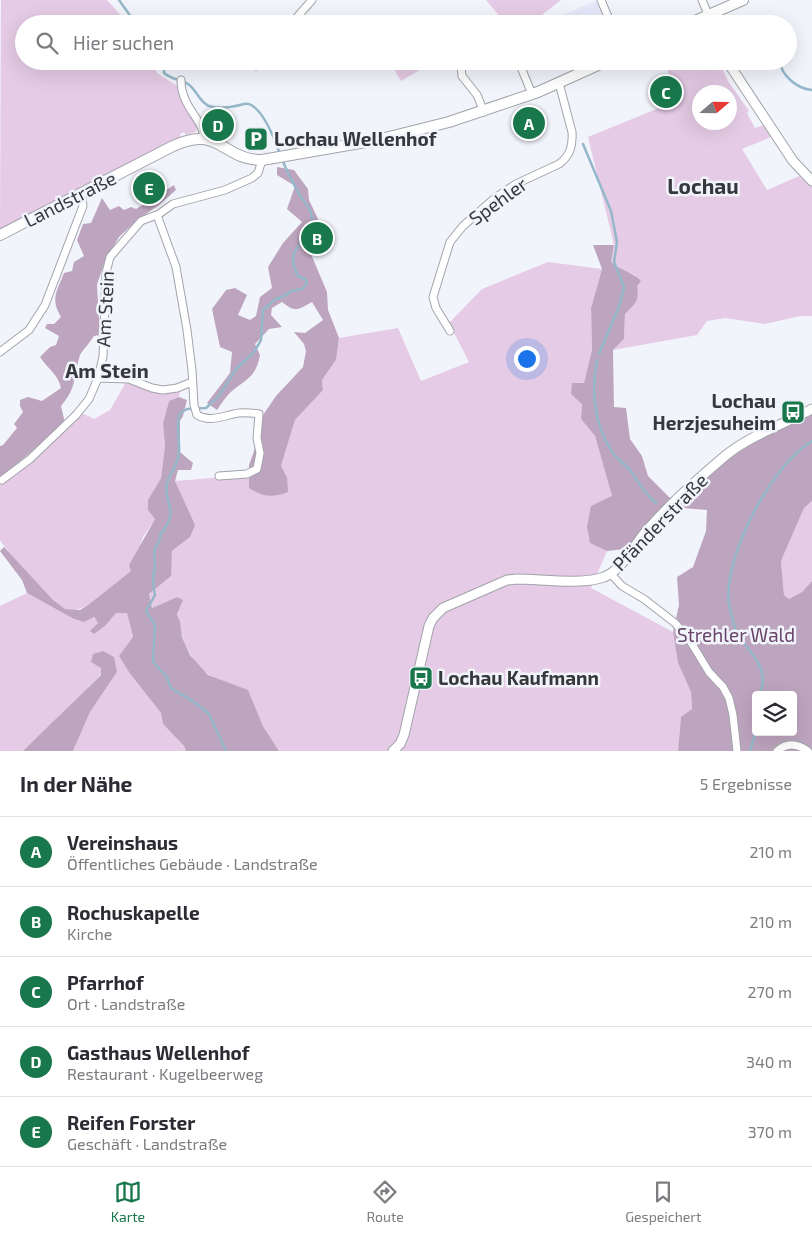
<!DOCTYPE html>
<html lang="de">
<head>
<meta charset="utf-8">
<style>
	:root { --surface:#fff; --page:#f7f7f7; --text:#2b2b33; --muted:#7c7c81; --line:#e1e1e2; --accent:#19774c }
	body { margin:0; font-family:"Exo 2",sans-serif; background:var(--page); color:var(--text) }
	.controls { position:absolute; right:15px; bottom:15px; display:grid; overflow:hidden; border-radius:5px; box-shadow:0 5px 20px #0002 }
	.controls button { width:45px; height:45px; display:grid; place-items:center; padding:0; border:0; border-bottom:1px solid var(--line); background:var(--surface); color:var(--text); font:25px sans-serif }
	.compass { position:absolute; left:692px; top:85px; width:45px; height:45px; border-radius:50%; background:var(--surface); box-shadow:0 5px 20px #0002; rotate:70deg }
	.you { position:absolute; left:526px; top:358px; width:18px; height:18px; margin:-12px; border:4px solid #fff; border-radius:50%; background:#1a73e8; box-shadow:0 0 0 8px #1a73e833 }
	.badge { display:grid; place-items:center; width:32px; height:32px; border-radius:50%; background:var(--accent); color:#fff; font-size:16px; font-weight:700 }
	.pin { position:absolute; translate:-50% -50%; border:2px solid #fff; box-shadow:0 1px 5px #0006 }
	.list { margin:0; padding:0; list-style:none }
	h2 { display:flex; justify-content:space-between; align-items:center; height:65px; margin:0; padding:0 20px; font-size:21px }
	h2 small { font-size:16px; font-weight:400; color:var(--muted) }
	.list li { display:grid; grid-template-columns:32px 1fr auto; gap:15px; align-items:center; box-sizing:border-box; height:70px; padding:0 20px; border-top:1px solid var(--line) }
	.list b { display:block; font-size:19px; white-space:nowrap }
	.list p { margin:0; font-size:16px; white-space:nowrap; color:var(--muted) }
	.list em { font-size:16px; font-style:normal; color:var(--muted) }
	.icon { flex:none; width:28px; height:28px; fill:none; stroke:currentColor; stroke-width:2; stroke-linecap:round; stroke-linejoin:round }
	.map { position:relative; flex:none; width:812px; height:751px; overflow:hidden }
	.search { position:absolute; background:var(--surface); box-shadow:0 5px 20px #0002; left:15px; right:15px; top:15px; height:55px; display:flex; align-items:center; gap:12px; box-sizing:border-box; padding:0 18px; border-radius:28px; color:var(--muted); font-size:19px }
	.sheet { height:415px; background:var(--surface) }
	nav { display:flex; justify-content:space-around; align-items:center; box-sizing:border-box; height:70px; border-top:1px solid var(--line); background:var(--surface); font-size:14px; color:var(--muted) }
	nav a { display:grid; justify-items:center; gap:2px }
	nav .on { color:var(--accent) }
	.map>svg:first-child { display:block }
</style>
</head>
<body>
<div class="map">
<svg width="812" height="751" viewBox="0 0 812 751">
	<rect width="100%" height="100%" fill="#f2f4fc"/>
	<path fill="#e5e8f8" d="M596,1l10,23h-45l-3,-7z"/>
	<path fill="#e5cbe5" fill-rule="evenodd" d="M1,0h106l22,24h-105v37h129l4,12 22,14 18,38 -1,7 -10,3 -2,-3 -4,2 1,4 -181,92z
		M486,0h75l-31,24h-24z
		M393,61h38l-6,6 -24,14 -10,-17z
		M663,61h56l9,20 21,30 -2,2 8,15 9,-3 7,12 -29,12 25,41 32,-14 13,11v129h-12l-35,8 -40,-6 -18,3 -10,14 -84,15 11,-11 1,-25c16,-16 14,-17 10,-39l-16,-6 -8,-7 3,-17 -26,-108 93,-38zM700,92h30v30h-30z
		M548,262l54,7 -11,39 1,42 -8,33h-12l10,21 -1,15 14,17 17,60 -22,46 17,9 -16,37 82,44 5,31 13,29 1,17 -11,9 -3,33h-399l-16,-25 -15,-35c-11,-5 -31,-10 -40,-17 -24,-18 -31,-49 -31,-77l-25,11 -3,-14 21,-18 2,-25 18,-14 -7,-35 -8,-21 74,-6 38,2 -6,-11 14,-46 28,-30 -1,-10 14,-20 3,-22 59,-10 23,53 48,-19 -20,-39 33,-34z
		M126,382l28,10 27,-4 -2,9 -10,4 -6,22 2,23 -4,32 -13,23 7,18 -12,18 -12,34 -43,34c-7,4 -15,6 -23,4 -16,-6 -55,-54 -65,-69v-62l65,-55 17,-10 12,6 16,-9z
		M812,501v80l-10,11 -13,7 -5,-4 -3,-34 23,-53z
		M27,593l45,25 21,-1 5,6 8,2 10,-12h11l6,24 -2,38 30,38 2,11 21,22 2,5h-113l17,-39 27,-40 -15,-4 -1,6 -70,71 -8,6h-23v-145z"/>
	<path fill="#bea5bf" fill-rule="evenodd" d="M277,167l17,3 14,19 1,11 9,19 -7,15 -3,13 19,45 1,18 11,28 -3,22 -14,20 1,10 -28,30 -14,46 6,11 1,15c-16,6 -25,5 -39,-4v-23l5,-14 9,-36 13,-19 27,-29 3,-16 -2,-7 -10,-12 11,1 18,-13 -11,-18c-15,8 -16,11 -30,0l-10,6 -1,7 11,12 -13,2 -14,15 5,11c-4,22 -13,24 -28,36 -6,5 -11,13 -15,19l-10,-7 23,-30 2,-21 -12,-5 -8,-38 14,-19 9,-2 12,7 -9,20 12,5 6,-4 4,-19 12,-9 -4,-21 15,-24 19,-21 -15,-13 8,-23 -18,-11z
		M174,185l2,5 -17,15 -22,15 -18,17 -15,26 -7,22 3,50 -6,1c-3,5 -12,15 -14,19 -7,22 -2,31 -19,51l4,17 -65,55v-32l3,-1 14,-17 -3,-4 9,-12 -3,-6v-6l8,-3 14,4 19,-13c-3,-14 -13,-19 -21,-31l10,-10 6,-2 3,-9 -14,-8 2,-4h7l7,-7c-11,-18 -4,-26 3,-44l8,-2 2,-9 10,-6 -7,-16 6,-16 8,-1 11,-25 8,12 9,-4 5,4 7,-3 5,2z
		M593,245h21l-3,17c10,9 22,10 30,19l-4,5c3,15 -2,18 -12,28l-1,25 -11,11 1,57 12,1 4,31 12,17 6,20 26,26 52,-47 86,-46v92l-8,7 -23,53 3,34 5,4 13,-7 10,-11v170h-134l3,-34 11,-8 -1,-17 -13,-29 -5,-31 6,-27 -2,-28 16,-10 13,-36 1,-21 -25,-2 -8,-6 -41,46 -26,3 -17,-8 -3,-16 4,-21 21,-10 -17,-60 -14,-17 1,-15 -11,-10 1,-11h12l8,-33 -1,-42 11,-39zM756,695h37v37h-37z
		M179,397l8,3 -4,16 -3,5v31l13,11 -2,7h-13l-3,11 20,44 -5,12 -18,14 -1,25 -22,18 3,14 25,-11 6,3 -6,14 3,8 2,15 8,18 18,20 40,15 15,36 16,25h-93l-2,-5 -21,-22 -2,-11 -30,-38 -12,-19 14,-19 -6,-24h-11l-10,12 -12,9 -4,-3 8,-8 -4,-6 -10,5 -12,-4 -45,-25 -5,-13 -22,-29 4,-4 49,53 12,9 15,1 8,-5 43,-34 -2,-6 26,-46 -7,-9v-10l13,-22 4,-32 -2,-23 6,-22z
		M103,651l11,6 3,15 -27,40 -17,39h-50l78,-76v-7l-10,-6 2,-8z"/>
	<g fill="none" stroke-linecap="round" stroke-linejoin="round">
		<path stroke="#94b8ca" stroke-width="2.5" d="M119,0l17,24
			M788,40l2,-4
			M164,61v12c8,7 16,6 24,11 9,6 11,18 21,22 11,4 24,1 35,-2 17,-3 31,36 36,50
			M780,61c1,15 18,28 32,29
			M583,144l28,67 6,31 -3,20 10,25 -4,17 -21,50
			M597,360c-6,30 -3,64 14,90 4,8 13,13 19,20 8,12 15,24 26,33
			M760,695c7,-20 0,-32 -13,-48 -3,-4 -7,-8 -9,-12 -4,-8 -7,-21 -9,-30 -7,-46 42,-140 83,-164
			M226,751l-17,-37 -15,-12 -23,-14 -4,-11 -14,-15 2,-37 -9,-14 9,-16c-3,-14 -2,-16 0,-29 0,-6 -2,-11 0,-17 2,-6 6,-7 5,-14 22,-27 1,-31 8,-55 4,-10 11,-17 11,-29 1,-13 -4,-25 1,-38l7,-4 19,-1 13,-12 17,-27 18,-17 7,-12 2,-30 11,-10 12,-5 5,-4 11,-2 5,-6 -2,-4 -7,-3c-16,-30 13,-33 14,-55 1,-10 -6,-16 -11,-24 -7,-12 -14,-25 -19,-38
			M750,751l6,-20"/>
		<g stroke="#a2a3ab" stroke-width="9">
			<path id="minor" d="M601,0l10,24
				M702,0l5,12 -1,4
				M291,24l21,-24
				M467,61l-6,6 1,9 15,19 7,17
				M515,61l5,4 12,29
				M256,66l4,-5
				M181,80c0,28 23,39 23,59
				M157,215l19,52 11,63 5,40 2,35 3,10c13,8 28,0 42,-2 7,-1 14,0 20,1l-2,24 3,15 -3,16 -10,5 -28,2
				M450,331l-14,-23 -3,-11 17,-55 13,-16 32,-28 21,-14 43,-20c11,-8 14,-18 13,-32l-13,-49
				M0,352l29,-22 16,-25 38,-99 -2,-13
				M98,378l31,1 23,9 11,2 14,-2 15,-6
				M2,480l28,-21 46,-44 13,-16 9,-21 5,-21 3,-84 4,-16 31,-36 18,-7 14,-10 52,-14 27,-12 6,-5 4,-13
				M611,574l11,12 22,13 31,24 14,16 20,33 14,15 6,11 4,17 4,36
				M777,751c10,-9 21,-7 31,0"/>
		</g>
		<g stroke="#a2a3ab" stroke-width="11">
			<path id="tertiary" d="M727,61l66,100 19,20
				M393,751l7,-7 4,-9 25,-109 4,-8 10,-10 64,-28 10,-1c23,0 67,6 87,-2 19,-7 32,-36 46,-50 23,-26 49,-49 75,-71 24,-20 59,-32 87,-47"/>
		</g>
		<g stroke="#a2a3ab" stroke-width="12">
			<path id="secondary" d="M688,24l55,-24
				M0,235l173,-89c47,-22 49,14 89,14l115,-20 72,-18 89,-30 69,-31"/>
		</g>
		<use href="#minor" stroke="#fff" stroke-width="7"/>
		<use href="#tertiary" stroke="#fff" stroke-width="9"/>
		<use href="#secondary" stroke="#fff" stroke-width="10"/>
	</g>
	<defs>
		<g id="parking-square" transform="scale(1.25)"><rect x="-9" y="-9" width="18" height="18" rx="4" fill="#19774c" stroke="#f2f4fc"/><path d="M-3.5-5.5H1a3.5 3.5 0 0 1 0 7H-1V5.5H-3.5ZM-1-3.4V-.6H.8a1.4 1.4 0 0 0 0-2.8Z" fill="#fff"/></g>
		<g id="bus-square" transform="scale(1.25)"><rect x="-9" y="-9" width="18" height="18" rx="4" fill="#19774c" stroke="#f2f4fc"/><path d="M-5-6H5V4H4V6H2V4H-2V6H-4V4H-5ZM-3.5-4V0h7V-4ZM-3.5 1.2v1.5H-2V1.2ZM2 1.2v1.5H3.5V1.2Z" fill="#fff"/></g>
	</defs>
	<g fill-rule="evenodd">
		<use href="#parking-square" x="256" y="139"/>
		<use href="#bus-square" x="793" y="412"/>
		<use href="#bus-square" x="421" y="678"/>
	</g>
	<g text-anchor="middle" stroke-width="5" stroke-linejoin="round" paint-order="stroke">
		<g font-size="19" font-weight="bold" fill="#37383b" stroke="#f2f4fc" text-anchor="start">
			<text x="274" y="146">Lochau Wellenhof</text>
			<text x="776" y="408" text-anchor="end">Lochau<tspan x="776" dy="22">Herzjesuheim</tspan></text>
			<text x="438" y="685">Lochau Kaufmann</text>
		</g>
		<g font-size="19" fill="#37383b" stroke="#f2f4fc">
			<text transform="translate(70 199) rotate(-27)" y="7">Landstraße</text>
			<text transform="translate(498 201) rotate(-36)" y="7">Spehler</text>
			<text transform="translate(105 309) rotate(-87)" y="7">Am Stein</text>
			<text transform="translate(660 522) rotate(-46)" y="7">Pfänderstraße</text>
		</g>
		<g font-size="19" fill="#69456b" stroke="#f2f4fc">
			<text x="736" y="642">Strehler Wald</text>
		</g>
		<g font-size="20" font-weight="bold" fill="#37383b" stroke="#f2f4fc">
			<text x="107" y="378">Am Stein</text>
		</g>
		<g font-size="21" font-weight="bold" fill="#37383b" stroke="#f2f4fc">
			<text x="703" y="194">Lochau</text>
		</g>
	</g>
</svg>
<div class="controls">
<button><svg class="icon" aria-label="layers" viewBox="0 0 24 24"><path d="M12 4l9 5-9 5-9-5zM3 14l9 5 9-5"/></svg></button>
</div>
<svg class="compass" viewBox="-18 -18 36 36"><path d="M0-13l5 13h-10z" fill="#e53935"/><path d="M0 13l5-13h-10z" fill="#7c7c81"/></svg>
<div class="you"></div>
<div class="pin badge" style="left:529px;top:123px">A</div>
<div class="pin badge" style="left:317px;top:238px">B</div>
<div class="pin badge" style="left:666px;top:92px">C</div>
<div class="pin badge" style="left:218px;top:125px">D</div>
<div class="pin badge" style="left:149px;top:188px">E</div>
<div class="search"><svg class="icon" aria-label="search" viewBox="0 0 24 24"><circle cx="10" cy="10" r="6"/><path d="M15 15l6 6"/></svg>Hier suchen</div>
</div>
<section class="sheet">
<h2>In der Nähe<small>5 Ergebnisse</small></h2>
<ul class="list">
<li><span class="badge">A</span><div><b>Vereinshaus</b><p>Öffentliches Gebäude · Landstraße</p></div><em>210 m</em></li>
<li><span class="badge">B</span><div><b>Rochuskapelle</b><p>Kirche</p></div><em>210 m</em></li>
<li><span class="badge">C</span><div><b>Pfarrhof</b><p>Ort · Landstraße</p></div><em>270 m</em></li>
<li><span class="badge">D</span><div><b>Gasthaus Wellenhof</b><p>Restaurant · Kugelbeerweg</p></div><em>340 m</em></li>
<li><span class="badge">E</span><div><b>Reifen Forster</b><p>Geschäft · Landstraße</p></div><em>370 m</em></li>
</ul>
</section>
<nav>
<a class="on"><svg class="icon" aria-label="map" viewBox="0 0 24 24"><path d="M3 6l6-2 6 2 6-2v14l-6 2-6-2-6 2zM9 4v14M15 6v14"/></svg>Karte</a>
<a><svg class="icon" aria-label="directions" viewBox="0 0 24 24"><path d="M12 3l9 9-9 9-9-9zM9 14v-3h6M13 9l2 2-2 2"/></svg>Route</a>
<a><svg class="icon" aria-label="saved" viewBox="0 0 24 24"><path d="M7 4h10v16l-5-4-5 4z"/></svg>Gespeichert</a>
</nav>
</body>
</html>
